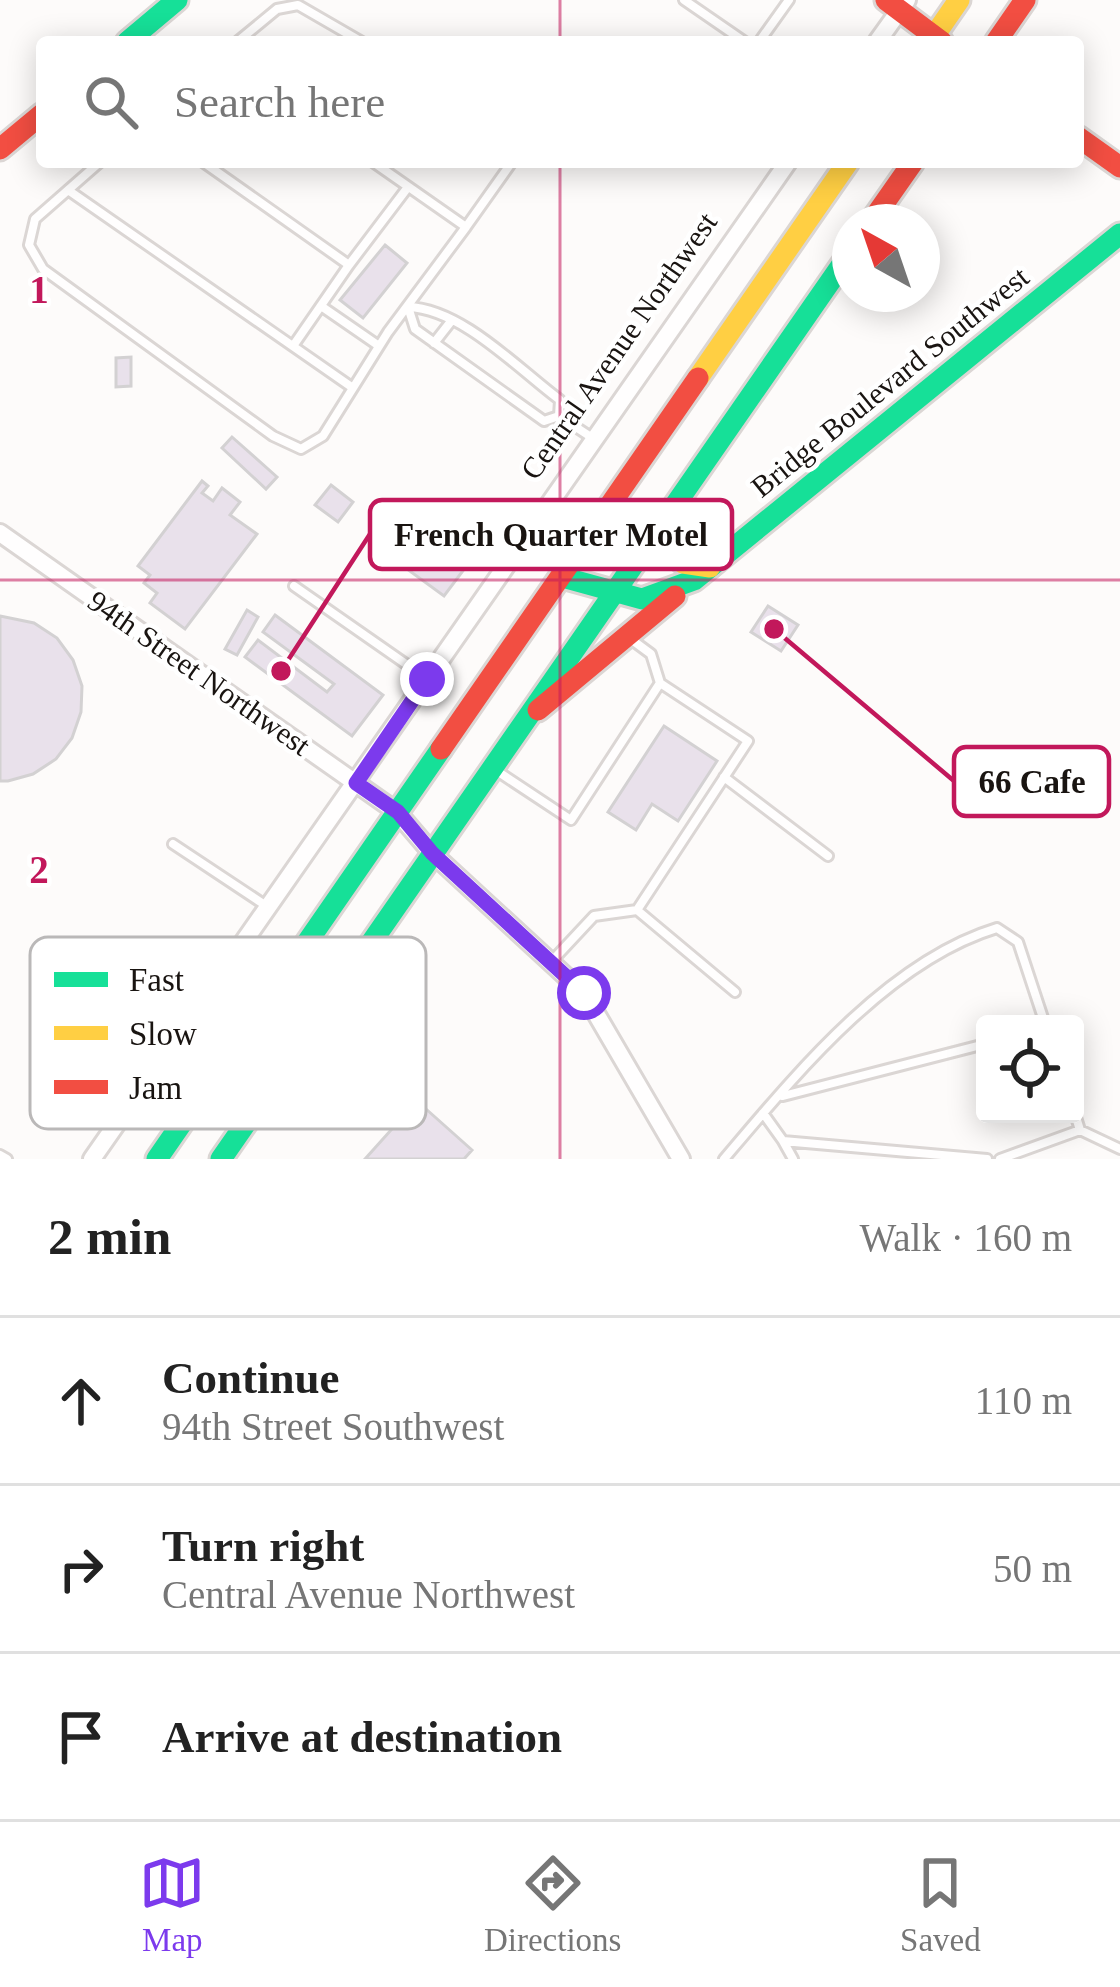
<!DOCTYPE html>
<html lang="en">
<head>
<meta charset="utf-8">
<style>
	:root { --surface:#fff; --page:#f6f6f6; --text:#222; --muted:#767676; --line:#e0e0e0; --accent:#7c3aed }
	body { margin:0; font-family:Georgia,serif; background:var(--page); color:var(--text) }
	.controls { position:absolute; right:36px; bottom:36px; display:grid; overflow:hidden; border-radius:12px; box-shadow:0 6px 30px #0003 }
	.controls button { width:108px; height:108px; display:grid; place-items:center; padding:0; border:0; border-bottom:3px solid var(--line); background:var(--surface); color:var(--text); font:60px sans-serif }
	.compass { position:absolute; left:832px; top:204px; width:108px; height:108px; border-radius:50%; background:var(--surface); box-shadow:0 6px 30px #0003; rotate:320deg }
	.stop { position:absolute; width:36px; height:36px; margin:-27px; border:9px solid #7c3aed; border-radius:50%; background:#fff }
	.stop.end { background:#7c3aed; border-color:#fff; box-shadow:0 3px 12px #0008 }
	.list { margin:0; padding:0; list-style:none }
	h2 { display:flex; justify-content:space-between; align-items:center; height:156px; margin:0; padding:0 48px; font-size:51px }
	h2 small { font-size:39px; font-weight:400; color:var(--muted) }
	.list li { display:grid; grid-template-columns:78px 1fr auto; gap:36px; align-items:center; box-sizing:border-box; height:168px; padding:0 48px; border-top:3px solid var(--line) }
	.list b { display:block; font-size:45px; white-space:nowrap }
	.list p { margin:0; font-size:39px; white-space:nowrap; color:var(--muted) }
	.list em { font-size:39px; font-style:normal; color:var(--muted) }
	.icon { flex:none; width:66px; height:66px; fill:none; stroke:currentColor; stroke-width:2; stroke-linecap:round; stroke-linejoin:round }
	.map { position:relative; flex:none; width:1120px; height:1159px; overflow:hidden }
	.search { position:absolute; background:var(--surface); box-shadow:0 6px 30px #0003; left:36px; right:36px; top:36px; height:132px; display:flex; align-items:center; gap:30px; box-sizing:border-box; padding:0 42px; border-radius:12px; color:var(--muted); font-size:45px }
	.sheet { height:660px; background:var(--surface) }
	nav { display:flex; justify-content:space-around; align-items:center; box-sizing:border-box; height:168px; border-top:3px solid var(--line); background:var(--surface); font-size:33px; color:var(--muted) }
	nav a { display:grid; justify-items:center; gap:6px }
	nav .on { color:var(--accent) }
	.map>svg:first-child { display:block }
</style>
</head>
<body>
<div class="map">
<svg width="1120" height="1159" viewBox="0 0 1120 1159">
	<rect width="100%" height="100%" fill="#fdfbfa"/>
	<path fill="#e9e1eb" stroke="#d3d1d2" stroke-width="3" d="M385,245l22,18 -44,55 -23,-18z
		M131,357v29l-15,1v-29z
		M232,437l45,40 -11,12 -44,-41z
		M202,481l6,5 -6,7 11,8 9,-13 18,14 -10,13 27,19 -72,95 -35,-26 7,-10 -13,-10 6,-8 -12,-9z
		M331,485l22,17 -15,20 -23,-17z
		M423,538l42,30 -21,28 -59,-43 11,-14 18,12z
		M768,606l30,19 -17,26 -30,-19z
		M247,610l11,7 -21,38 -12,-6z
		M275,615l108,80 -31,41 -107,-79 13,-17 69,52 7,-8 -71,-52z
		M0,616l34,7 23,15 16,22 9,26 -1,26 -9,26 -16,21 -23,15 -25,7h-8z
		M664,726l53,35 -39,60 -26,-17 -16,26 -28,-18z
		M417,1101l55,49 -8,9h-99z"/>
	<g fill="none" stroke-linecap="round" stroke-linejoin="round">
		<g stroke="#dbd6d4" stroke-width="14">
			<path id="lane" d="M684,0l61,42
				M237,42l40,-33 21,-4 64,37
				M759,42l30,-42
				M100,162l-65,57 -6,26 14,24 230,167 28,13 22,-13 65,-104 78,-105 -93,-65
				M203,162l146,103 -56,81
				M68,190l285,198
				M466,227l46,-65
				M349,265l59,-78
				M321,306l58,40
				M434,343l18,-23
				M559,416l1,-16c-43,-32 -98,-91 -152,-93l7,22 129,92 15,-5 32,21
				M294,586l132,92
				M628,637l23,17 9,29
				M494,769l77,51 89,-137 88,58 -111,169 -43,6 -42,45
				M724,777l104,79
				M173,844l95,63
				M637,910l98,82
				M783,1096l202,-52
				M763,1113l20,28 204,18
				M1080,1130l40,19
				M783,1141l10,18
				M0,1155l7,4
				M724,1159c72,-85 164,-198 273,-231l21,14 27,82
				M1000,1159l80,-29 -5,-16"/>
		</g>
		<g stroke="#dbd6d4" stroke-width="22">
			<path id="street" d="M877,42l30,-42
				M0,533l397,279 35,41 152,140 97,166
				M92,1159l696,-997"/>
		</g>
		<g stroke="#dbd6d4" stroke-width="27">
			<path id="fast" d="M127,42l50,-42
				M562,577l80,22 52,-19 426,-346
				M157,1159l284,-410
				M221,1159l629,-906"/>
		</g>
		<g stroke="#dbd6d4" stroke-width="27">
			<path id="slow" d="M930,42l29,-42
				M698,378l150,-216
				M653,536l30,27 27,4"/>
		</g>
		<g stroke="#dbd6d4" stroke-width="27">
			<path id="jam" d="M886,0l56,42
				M996,42l29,-42
				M1078,137l42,30
				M0,149l42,-35
				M871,222l42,-60
				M538,710l137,-114
				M441,749l257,-371"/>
		</g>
		<use href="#lane" stroke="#fffefe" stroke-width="8"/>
		<use href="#street" stroke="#fffefe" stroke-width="16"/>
		<use href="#fast" stroke="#16e098" stroke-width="21"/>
		<use href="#slow" stroke="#ffcf43" stroke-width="21"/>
		<use href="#jam" stroke="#f24e42" stroke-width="21"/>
	</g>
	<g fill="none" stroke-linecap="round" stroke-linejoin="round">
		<path stroke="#7c3aed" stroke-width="15" d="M427,679l-71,104 42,29 34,41 152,140"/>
	</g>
	<path fill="none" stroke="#c2185b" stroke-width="3" stroke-opacity="0.55" d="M560,0v42M560,162v997M0,580h1120"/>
	<g text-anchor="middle" stroke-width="9" stroke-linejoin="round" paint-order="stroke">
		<g font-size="30" fill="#191411" stroke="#fff">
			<text transform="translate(619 346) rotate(-55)" y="10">Central Avenue Northwest</text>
			<text transform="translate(890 382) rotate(-39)" y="10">Bridge Boulevard Southwest</text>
			<text transform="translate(199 673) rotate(35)" y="10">94th Street Northwest</text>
		</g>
	</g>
	<rect x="30" y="937" width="396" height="192" rx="18" fill="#fff" stroke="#bab8b8" stroke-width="3"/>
	<rect x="54" y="972" width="54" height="15" fill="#16e098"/>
	<rect x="54" y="1026" width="54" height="14" fill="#ffcf43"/>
	<rect x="54" y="1080" width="54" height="14" fill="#f24e42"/>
	<g font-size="33" fill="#191411">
		<text x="129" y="991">Fast</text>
		<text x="129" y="1045">Slow</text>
		<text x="129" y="1099">Jam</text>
	</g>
	<g font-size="39" text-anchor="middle" font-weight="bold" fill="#c2185b" stroke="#fff" stroke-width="9" stroke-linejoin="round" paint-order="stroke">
		<text x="39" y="303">1</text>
		<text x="39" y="883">2</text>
	</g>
	<path fill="none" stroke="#c2185b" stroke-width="4.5" d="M281 671L370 534M774 629L954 781"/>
	<g fill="#c2185b" stroke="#fff" stroke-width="4.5">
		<circle cx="281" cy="671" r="12"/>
		<circle cx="774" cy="629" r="12"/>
	</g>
	<g fill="#fff" stroke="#c2185b" stroke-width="4.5">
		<rect x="370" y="500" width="362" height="69" rx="12"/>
		<rect x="954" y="747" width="155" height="69" rx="12"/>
	</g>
	<g font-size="33" text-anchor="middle" font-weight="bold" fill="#191411">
		<text x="551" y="546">French Quarter Motel</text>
		<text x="1032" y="793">66 Cafe</text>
	</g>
</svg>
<div class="controls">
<button><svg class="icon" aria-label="locate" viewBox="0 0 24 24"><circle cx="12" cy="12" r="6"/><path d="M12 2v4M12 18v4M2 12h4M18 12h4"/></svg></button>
</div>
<svg class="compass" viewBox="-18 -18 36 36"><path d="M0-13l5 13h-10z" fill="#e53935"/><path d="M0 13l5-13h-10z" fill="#767676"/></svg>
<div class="stop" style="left:584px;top:993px"></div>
<div class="stop end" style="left:427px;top:679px"></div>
<div class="search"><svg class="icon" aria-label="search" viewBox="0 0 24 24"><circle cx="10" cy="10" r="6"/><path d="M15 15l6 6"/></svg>Search here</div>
</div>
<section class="sheet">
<h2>2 min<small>Walk · 160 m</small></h2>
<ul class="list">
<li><svg class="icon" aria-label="ahead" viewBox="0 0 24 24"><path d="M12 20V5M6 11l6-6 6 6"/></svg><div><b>Continue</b><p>94th Street Southwest</p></div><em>110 m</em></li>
<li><svg class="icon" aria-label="right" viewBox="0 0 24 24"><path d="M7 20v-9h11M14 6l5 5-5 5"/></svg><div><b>Turn right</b><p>Central Avenue Northwest</p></div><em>50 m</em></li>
<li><svg class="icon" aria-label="arrive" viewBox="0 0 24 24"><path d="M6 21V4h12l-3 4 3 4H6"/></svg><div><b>Arrive at destination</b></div></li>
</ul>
</section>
<nav>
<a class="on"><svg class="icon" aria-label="map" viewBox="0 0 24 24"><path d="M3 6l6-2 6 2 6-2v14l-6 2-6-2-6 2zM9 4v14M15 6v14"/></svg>Map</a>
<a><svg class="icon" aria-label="directions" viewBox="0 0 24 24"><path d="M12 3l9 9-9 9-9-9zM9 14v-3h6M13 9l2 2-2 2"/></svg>Directions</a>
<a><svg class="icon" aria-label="saved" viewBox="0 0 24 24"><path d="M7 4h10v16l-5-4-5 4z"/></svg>Saved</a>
</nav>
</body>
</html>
